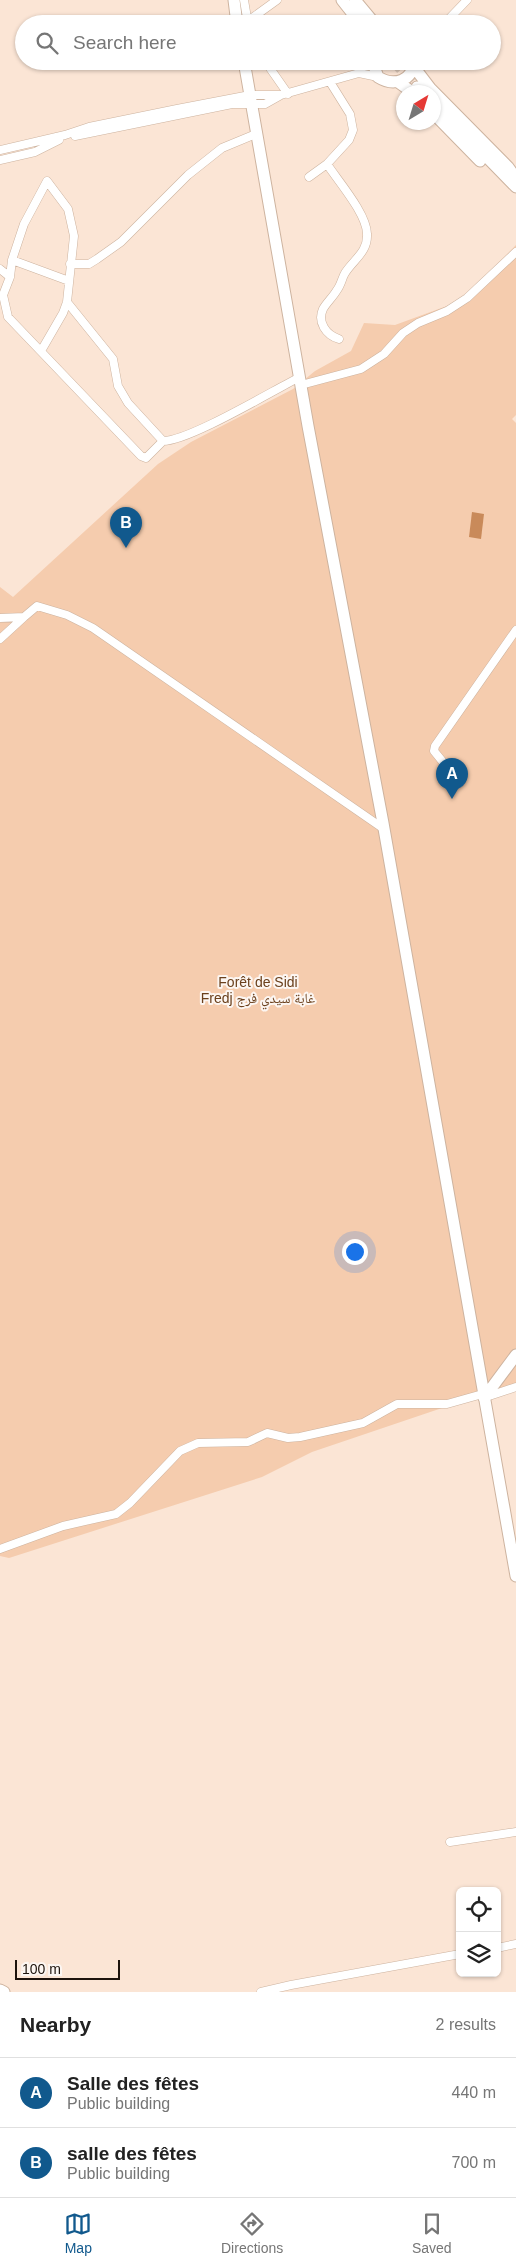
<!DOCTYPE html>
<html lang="en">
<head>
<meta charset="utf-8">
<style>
	:root { --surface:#fff; --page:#f6f6f6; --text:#222; --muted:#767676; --line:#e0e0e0; --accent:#11598d }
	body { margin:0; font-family:Arial,"Noto Naskh Arabic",sans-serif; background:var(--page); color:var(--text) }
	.controls { position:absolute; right:15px; bottom:15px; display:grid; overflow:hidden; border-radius:8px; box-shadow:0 1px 4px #0004 }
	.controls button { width:45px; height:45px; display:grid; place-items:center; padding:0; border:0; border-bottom:1px solid var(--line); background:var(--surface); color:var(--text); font:25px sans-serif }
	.compass { position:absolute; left:396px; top:85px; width:45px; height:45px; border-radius:50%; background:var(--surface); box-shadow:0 1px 4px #0004; rotate:38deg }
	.scale { position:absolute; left:15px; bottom:12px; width:105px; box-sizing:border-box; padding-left:5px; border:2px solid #1d130c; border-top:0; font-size:14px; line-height:18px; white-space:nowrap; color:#1d130c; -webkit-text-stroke:4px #fcf6f2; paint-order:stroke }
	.you { position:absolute; left:354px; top:1251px; width:18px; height:18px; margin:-12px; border:4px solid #fff; border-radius:50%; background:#1a73e8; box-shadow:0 0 0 8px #1a73e833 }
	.badge { display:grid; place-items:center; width:32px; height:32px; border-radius:50%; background:var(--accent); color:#fff; font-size:16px; font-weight:700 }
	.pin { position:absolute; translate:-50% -41px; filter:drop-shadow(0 1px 2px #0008) }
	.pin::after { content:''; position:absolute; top:26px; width:18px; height:15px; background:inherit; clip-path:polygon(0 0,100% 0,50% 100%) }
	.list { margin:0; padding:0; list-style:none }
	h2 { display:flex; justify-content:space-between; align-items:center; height:65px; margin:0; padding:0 20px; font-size:21px }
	h2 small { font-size:16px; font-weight:400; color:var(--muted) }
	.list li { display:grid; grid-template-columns:32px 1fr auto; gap:15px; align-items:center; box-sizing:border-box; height:70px; padding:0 20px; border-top:1px solid var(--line) }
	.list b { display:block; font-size:19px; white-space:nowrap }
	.list p { margin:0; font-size:16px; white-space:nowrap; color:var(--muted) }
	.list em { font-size:16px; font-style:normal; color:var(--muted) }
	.icon { flex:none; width:28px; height:28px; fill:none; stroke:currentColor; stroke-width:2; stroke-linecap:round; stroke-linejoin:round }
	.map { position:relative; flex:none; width:516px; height:1992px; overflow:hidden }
	.search { position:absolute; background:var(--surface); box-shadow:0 1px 4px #0004; left:15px; right:15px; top:15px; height:55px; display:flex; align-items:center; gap:12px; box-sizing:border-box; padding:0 18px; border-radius:28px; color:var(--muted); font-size:19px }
	.sheet { height:205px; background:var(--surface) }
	nav { display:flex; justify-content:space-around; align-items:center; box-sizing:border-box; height:70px; border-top:1px solid var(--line); background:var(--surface); font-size:14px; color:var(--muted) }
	nav a { display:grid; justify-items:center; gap:2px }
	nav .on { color:var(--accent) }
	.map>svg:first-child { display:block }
</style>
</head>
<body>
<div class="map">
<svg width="516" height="1992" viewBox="0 0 516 1992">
	<rect width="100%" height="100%" fill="#fbe5d5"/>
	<path fill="#f5ccae" d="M516,245v170l-4,4 4,4v960l-204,69 -50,25 -253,81 -9,-2v-969l13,10 145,-133 33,-22 102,-53 22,-18 36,-20 13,-28 31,2 60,-22 28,-24z"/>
	<path fill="#c98a5a" d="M472,512l12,2 -3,25 -12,-2z"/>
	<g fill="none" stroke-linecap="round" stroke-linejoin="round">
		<path stroke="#dac6b7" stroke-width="11" stroke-dasharray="11 5.5" stroke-linecap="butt" d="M394,61l23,26"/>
		<g stroke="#cdb39f" stroke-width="9">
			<path id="minor" d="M244,0l4,24
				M248,21l29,-21
				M444,24l23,-24
				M265,61l23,33
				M75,136l157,-32h33l16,-9
				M0,150l65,-15 24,-8 88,-18 73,-14h31l78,-22 19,4
				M0,160l35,-8 24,-12
				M327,164c11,17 40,50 40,70 1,18 -13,25 -22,39 -3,5 -4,12 -8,17 -4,7 -10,12 -14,19 -6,13 3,26 16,30
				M309,177l18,-13 22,-24 4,-10 -3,-16 -20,-32
				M12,260l57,21
				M70,264h19l8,-5 24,-17 67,-67 34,-27 34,-14
				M0,269l10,8
				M67,302l46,57 5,27 10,17 35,38
				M41,351l22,-38 4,-11 7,-66 -6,-27 -21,-28 -23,43 -12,36 -2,17 -7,18 5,22 133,139 5,2 17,-17c26,0 109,-50 137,-64
				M301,385l60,-16 23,-15 19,-21 15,-10 29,-12 20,-13 49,-46
				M0,618l24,-1 13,-11 30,9 26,13 291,201
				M0,639l24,-22
				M460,783l-26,-32 1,-5 81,-116
				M486,1397l30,-10
				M0,1549l63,-23 53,-12 14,-11 50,-52 18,-8 50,-1 19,-9 21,5 12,-1 63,-14 34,-19h50l32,-9
				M450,1842l66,-10
				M497,1948l19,-4
				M261,1992l30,-7 169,-31"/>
		</g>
		<g stroke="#cdb39f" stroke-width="13">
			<path id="secondary" d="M234,0l3,24
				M342,0l19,24
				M355,0l20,24
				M244,61l64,365 75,397 133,753
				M372,61l6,16c16,10 35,4 36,-16
				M414,67l16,21 78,79 8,11
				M398,82l14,10
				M417,87l6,5
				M434,103l82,84
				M434,114l46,47
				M484,1398l32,-43
				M0,1990l4,2"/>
		</g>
		<use href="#minor" stroke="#fff" stroke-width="8"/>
		<use href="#secondary" stroke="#fff" stroke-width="11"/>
	</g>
	<g text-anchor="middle" stroke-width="4" stroke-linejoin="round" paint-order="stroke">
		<g font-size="14" fill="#6b401c" stroke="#fcf6f2">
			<text x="258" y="987">Forêt de Sidi<tspan x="258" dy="16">Fredj غابة سيدي فرج</tspan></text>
		</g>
	</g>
</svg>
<div class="controls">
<button><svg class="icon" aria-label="locate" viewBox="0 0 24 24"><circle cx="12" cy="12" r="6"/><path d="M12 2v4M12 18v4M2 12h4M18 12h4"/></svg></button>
<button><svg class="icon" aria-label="layers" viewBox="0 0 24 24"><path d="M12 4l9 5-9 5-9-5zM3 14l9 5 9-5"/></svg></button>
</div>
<svg class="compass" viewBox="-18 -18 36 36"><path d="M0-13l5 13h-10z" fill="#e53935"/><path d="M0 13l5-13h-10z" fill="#767676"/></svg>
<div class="scale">100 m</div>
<div class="you"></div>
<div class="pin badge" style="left:452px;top:799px">A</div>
<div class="pin badge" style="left:126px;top:548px">B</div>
<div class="search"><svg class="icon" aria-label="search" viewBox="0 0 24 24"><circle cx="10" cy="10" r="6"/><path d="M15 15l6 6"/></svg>Search here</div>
</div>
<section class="sheet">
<h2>Nearby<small>2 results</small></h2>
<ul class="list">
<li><span class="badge">A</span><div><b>Salle des fêtes</b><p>Public building</p></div><em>440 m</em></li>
<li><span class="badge">B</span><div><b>salle des fêtes</b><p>Public building</p></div><em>700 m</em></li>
</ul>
</section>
<nav>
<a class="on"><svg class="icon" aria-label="map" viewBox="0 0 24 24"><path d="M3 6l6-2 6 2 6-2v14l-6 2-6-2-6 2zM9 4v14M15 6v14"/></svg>Map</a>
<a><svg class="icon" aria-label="directions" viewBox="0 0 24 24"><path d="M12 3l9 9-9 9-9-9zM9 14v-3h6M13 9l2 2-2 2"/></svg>Directions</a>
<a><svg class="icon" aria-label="saved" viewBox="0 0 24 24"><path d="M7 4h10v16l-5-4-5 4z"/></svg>Saved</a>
</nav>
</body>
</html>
